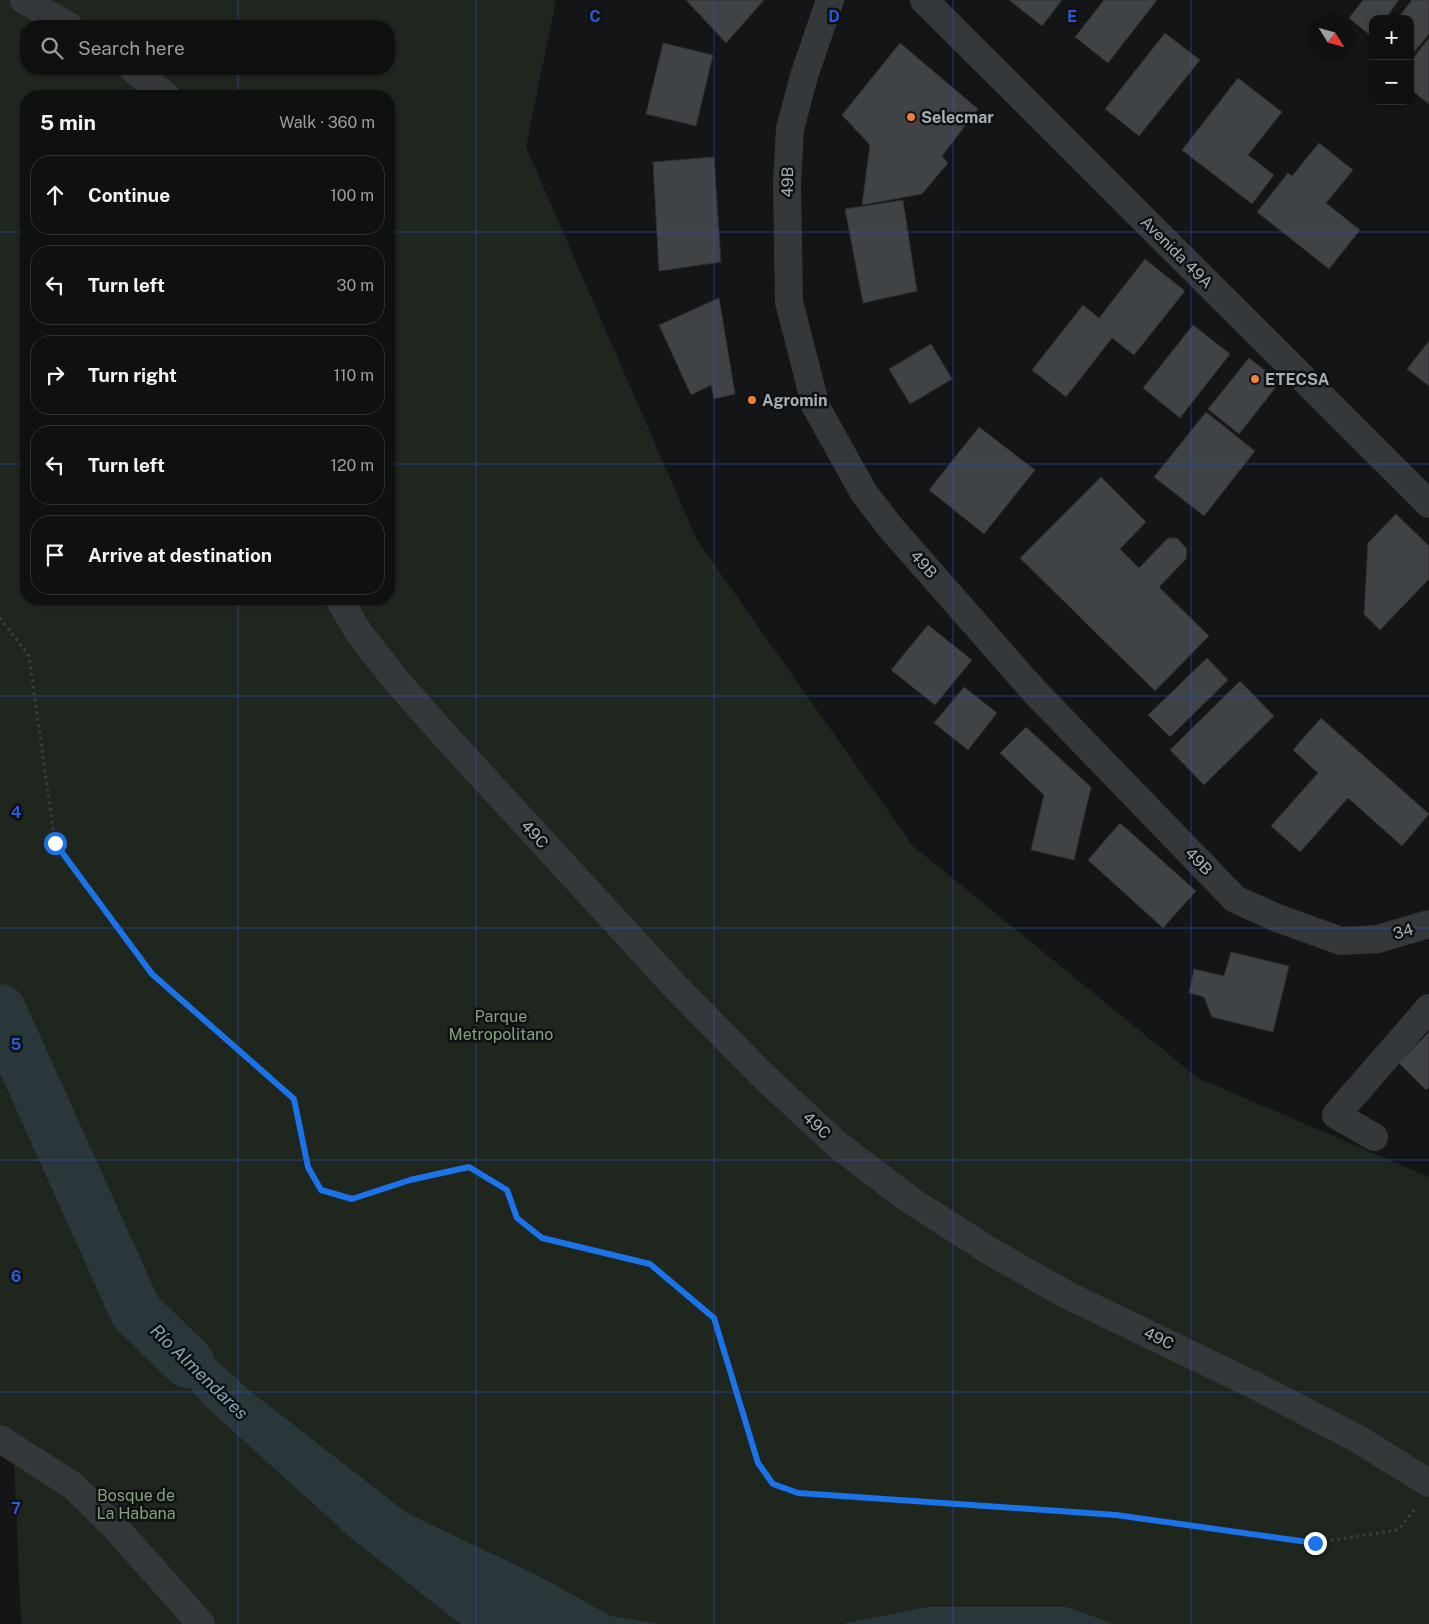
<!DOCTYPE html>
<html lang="en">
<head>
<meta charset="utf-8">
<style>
	:root { --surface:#0f1010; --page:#1d1e1e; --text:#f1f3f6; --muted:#9b9d9f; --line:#2f3030 }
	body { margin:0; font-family:"Public Sans",sans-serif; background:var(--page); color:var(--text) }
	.controls { position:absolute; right:15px; top:15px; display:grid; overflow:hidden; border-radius:10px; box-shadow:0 1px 4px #0004 }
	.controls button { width:45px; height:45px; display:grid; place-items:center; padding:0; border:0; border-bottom:1px solid var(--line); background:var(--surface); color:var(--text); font:25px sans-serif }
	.compass { position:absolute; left:1309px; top:15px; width:45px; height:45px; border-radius:50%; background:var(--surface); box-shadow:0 1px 4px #0004; rotate:127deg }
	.stop { position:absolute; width:15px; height:15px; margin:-11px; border:4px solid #1a73e8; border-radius:50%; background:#fff }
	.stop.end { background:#1a73e8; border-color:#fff; box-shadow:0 1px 5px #0008 }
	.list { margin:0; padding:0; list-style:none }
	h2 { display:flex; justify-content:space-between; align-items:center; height:65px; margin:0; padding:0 20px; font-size:21px }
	h2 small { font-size:16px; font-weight:400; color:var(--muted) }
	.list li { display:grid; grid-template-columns:32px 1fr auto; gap:15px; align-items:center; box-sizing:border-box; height:80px; margin:0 10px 10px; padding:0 10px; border:1px solid var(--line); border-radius:20px }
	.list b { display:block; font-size:19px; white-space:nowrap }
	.list em { font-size:16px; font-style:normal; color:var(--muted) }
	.icon { flex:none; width:28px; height:28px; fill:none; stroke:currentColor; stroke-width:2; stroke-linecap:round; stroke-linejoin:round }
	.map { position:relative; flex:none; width:1429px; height:1624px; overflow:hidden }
	.search { position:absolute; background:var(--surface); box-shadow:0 1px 4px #0004; left:20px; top:20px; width:375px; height:55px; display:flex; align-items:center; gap:12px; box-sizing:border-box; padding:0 18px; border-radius:20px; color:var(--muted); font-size:19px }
	.panel { position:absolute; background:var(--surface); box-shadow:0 1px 4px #0004; left:20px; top:90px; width:375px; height:515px; border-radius:20px }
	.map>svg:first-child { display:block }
</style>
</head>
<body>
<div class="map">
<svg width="1429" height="1624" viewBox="0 0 1429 1624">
	<rect width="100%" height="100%" fill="#141516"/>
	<path fill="#1f261e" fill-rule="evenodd" d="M0,0h556l-30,147 171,393 216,306 285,232 231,99v447h-314l-48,-17h-140l-86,17h-179l-51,-8 -70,-39 -134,-64 -159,-124 -43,-39 -68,-38 45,67 23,27 147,133 108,85h-439l-7,-165 -14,-7zM26,26h363v43h-363zM26,96h363v503h-363z"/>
	<path fill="#2a373a" d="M136,1312l69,38 43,39 159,124 134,64 70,39 51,8h-202l-108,-85 -147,-133 -23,-27z
		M927,1607h140l48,17h-274z"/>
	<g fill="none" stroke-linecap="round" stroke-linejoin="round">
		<path stroke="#2a373a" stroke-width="52" d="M0,1010l136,302 52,50"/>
	</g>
	<path fill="#404346" stroke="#2e2f32" d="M686,0h78l-38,43z
		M1009,0h53l-20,26z
		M1104,0h53l-49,63 -33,-26z
		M1363,0h36l-14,19h-12l-2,17 -22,-18z
		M1412,0h17v34l-19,23v-38h-13z
		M1165,33l35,27 -61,76 -34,-27z
		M1429,38v66l-19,-15v-27z
		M663,43l50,12 -17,71 -50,-12z
		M900,43l78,66 -36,47 6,7 -26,31 -60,11 8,-60 -28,-30z
		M1238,78l44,34 -34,43 26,20 -22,29 -70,-54z
		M1319,143l34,27 -27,33 34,27 -31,39 -72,-57 31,-39 4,3z
		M714,157l7,105 -62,9 -6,-109z
		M903,200l14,91 -54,12 -18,-94z
		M1145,259l40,32 -51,64 -22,-17 -46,59 -34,-27 51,-65 16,13z
		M719,298l16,96 -21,5 -3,-14 -20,10 -32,-70z
		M1193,325l37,29 -50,64 -37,-30z
		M1429,341v45l-22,-17z
		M931,344l21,35 -42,25 -21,-35z
		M1249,358l31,24 -41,52 -31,-25z
		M1206,412l49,39 -51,65 -50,-39z
		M979,427l56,43 -51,64 -55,-44z
		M1101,477l45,45 -26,27 19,19 29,-30h9l10,11 -1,10 -27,28 50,49 -54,55 -135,-133z
		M1396,514l33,32v33l-49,51 -16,-16 4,-71z
		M928,625l44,35 -37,45 -44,-35z
		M1207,658l21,22 -58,57 -22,-22z
		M1240,681l34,35 -70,69 -34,-35z
		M964,687l33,26 -29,37 -34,-27z
		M1321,718l108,96 -27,32 -54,-48 -48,54 -29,-26 47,-53 -25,-23z
		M1026,727l65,60 -17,73 -43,-10 13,-55 -44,-42z
		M1120,823l76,68 -33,37 -75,-68z
		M1231,952l58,14 -16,66 -61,-15 -8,-20 -15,-4 5,-24 30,7z
		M1429,1032v55l-3,3 -27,-27z"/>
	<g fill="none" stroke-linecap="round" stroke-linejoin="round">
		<path stroke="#3b3f42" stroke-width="3" stroke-dasharray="2.5 4" stroke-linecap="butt" d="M0,618l29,38 26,187 98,131 141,125 14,68 13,23 31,9 58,-19 59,-13 38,23 10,28 26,20 107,26 64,55 44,144 15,21 25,9 318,22 199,28 83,-13 17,-21"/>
		<path stroke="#35383b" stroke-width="28" d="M24,0l45,26
			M830,0l-26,76 -14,53 -3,53 2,120 27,105 48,86 27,35 144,164 200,207 42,19 64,23 37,-2 51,-15
			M924,0l505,504
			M133,69l33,27
			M339,599l20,34 36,46 53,60 224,244 90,92 77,71 71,54 83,53 74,42 187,90 104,54 71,44
			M1374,1137l-38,-22 93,-107
			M0,1439l72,46 44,43 85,96"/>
	</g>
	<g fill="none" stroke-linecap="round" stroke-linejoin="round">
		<path stroke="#1a73e8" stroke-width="6" d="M55,843l97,131 142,125 14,68 13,23 31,9 58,-19 59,-13 38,23 10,28 25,20 108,26 64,54 44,145 15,21 25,9 318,22 199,28"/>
	</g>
	<path fill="none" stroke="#2b58d5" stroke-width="1" stroke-opacity="0.55" d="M238,0v26M476,0v1624M714,0v1624M953,0v1624M1191,0v1624M238,69v27M0,232h26M389,232h1040M0,464h26M389,464h1040M238,599v1025M0,696h1429M0,928h1429M0,1160h1429M0,1392h1429"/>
	<g fill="#f28030" stroke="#0f1011" stroke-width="2">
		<circle cx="911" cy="117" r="5"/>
		<circle cx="1255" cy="379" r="5"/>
		<circle cx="752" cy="400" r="5"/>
	</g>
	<g text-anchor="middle" stroke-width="5" stroke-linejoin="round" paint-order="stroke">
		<g font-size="16" font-weight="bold" fill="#a6afb6" stroke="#0f1011" text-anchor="start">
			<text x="921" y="123">Selecmar</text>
			<text x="1265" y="385">ETECSA</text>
			<text x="762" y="406">Agromin</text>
		</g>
		<g font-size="16" fill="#a6afb6" stroke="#0f1011">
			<text transform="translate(787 182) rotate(-89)" y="6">49B</text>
			<text transform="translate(1177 252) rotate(45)" y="6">Avenida 49A</text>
			<text transform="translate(924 564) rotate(48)" y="6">49B</text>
			<text transform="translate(535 834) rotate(47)" y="6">49C</text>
			<text transform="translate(1199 861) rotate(46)" y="6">49B</text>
			<text transform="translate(1403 931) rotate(-16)" y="6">34</text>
			<text transform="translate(817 1125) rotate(43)" y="6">49C</text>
			<text transform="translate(1159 1338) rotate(25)" y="6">49C</text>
		</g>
		<g font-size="16" fill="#84a17d" stroke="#0f1011">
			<text x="501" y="1022">Parque<tspan x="501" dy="18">Metropolitano</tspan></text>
			<text x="136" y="1501">Bosque de<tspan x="136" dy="18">La Habana</tspan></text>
		</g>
		<g font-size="18" font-style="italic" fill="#7da6b2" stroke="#0f1011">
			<text transform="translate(199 1372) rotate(44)" y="6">Río Almendares</text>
		</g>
	</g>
	<g font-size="16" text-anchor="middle" font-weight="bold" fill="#2b58d5" stroke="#0f1011" stroke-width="5" stroke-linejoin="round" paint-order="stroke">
		<text x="595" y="22">C</text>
		<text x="834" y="22">D</text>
		<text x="1072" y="22">E</text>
		<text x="16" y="818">4</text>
		<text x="16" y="1050">5</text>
		<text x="16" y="1282">6</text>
		<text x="16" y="1514">7</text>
	</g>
</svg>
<div class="controls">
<button>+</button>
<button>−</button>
</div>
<svg class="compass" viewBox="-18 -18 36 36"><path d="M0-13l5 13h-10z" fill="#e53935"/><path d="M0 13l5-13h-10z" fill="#9b9d9f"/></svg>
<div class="stop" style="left:55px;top:843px"></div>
<div class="stop end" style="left:1315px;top:1543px"></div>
<div class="search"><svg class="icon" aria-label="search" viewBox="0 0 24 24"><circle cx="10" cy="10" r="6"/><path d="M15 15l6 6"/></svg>Search here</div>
<section class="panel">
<h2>5 min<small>Walk · 360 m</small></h2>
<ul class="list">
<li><svg class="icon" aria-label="ahead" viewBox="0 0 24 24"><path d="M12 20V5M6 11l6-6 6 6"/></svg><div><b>Continue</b></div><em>100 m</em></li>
<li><svg class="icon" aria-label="left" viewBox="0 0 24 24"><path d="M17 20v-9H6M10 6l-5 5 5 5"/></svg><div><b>Turn left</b></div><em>30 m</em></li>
<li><svg class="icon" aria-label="right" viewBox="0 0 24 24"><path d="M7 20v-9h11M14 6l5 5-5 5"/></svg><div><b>Turn right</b></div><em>110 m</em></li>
<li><svg class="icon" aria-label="left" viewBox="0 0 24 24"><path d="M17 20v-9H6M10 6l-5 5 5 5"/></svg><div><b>Turn left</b></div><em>120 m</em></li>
<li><svg class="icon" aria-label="arrive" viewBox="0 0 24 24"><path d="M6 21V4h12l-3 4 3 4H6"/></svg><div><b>Arrive at destination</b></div></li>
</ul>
</section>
</div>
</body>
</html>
